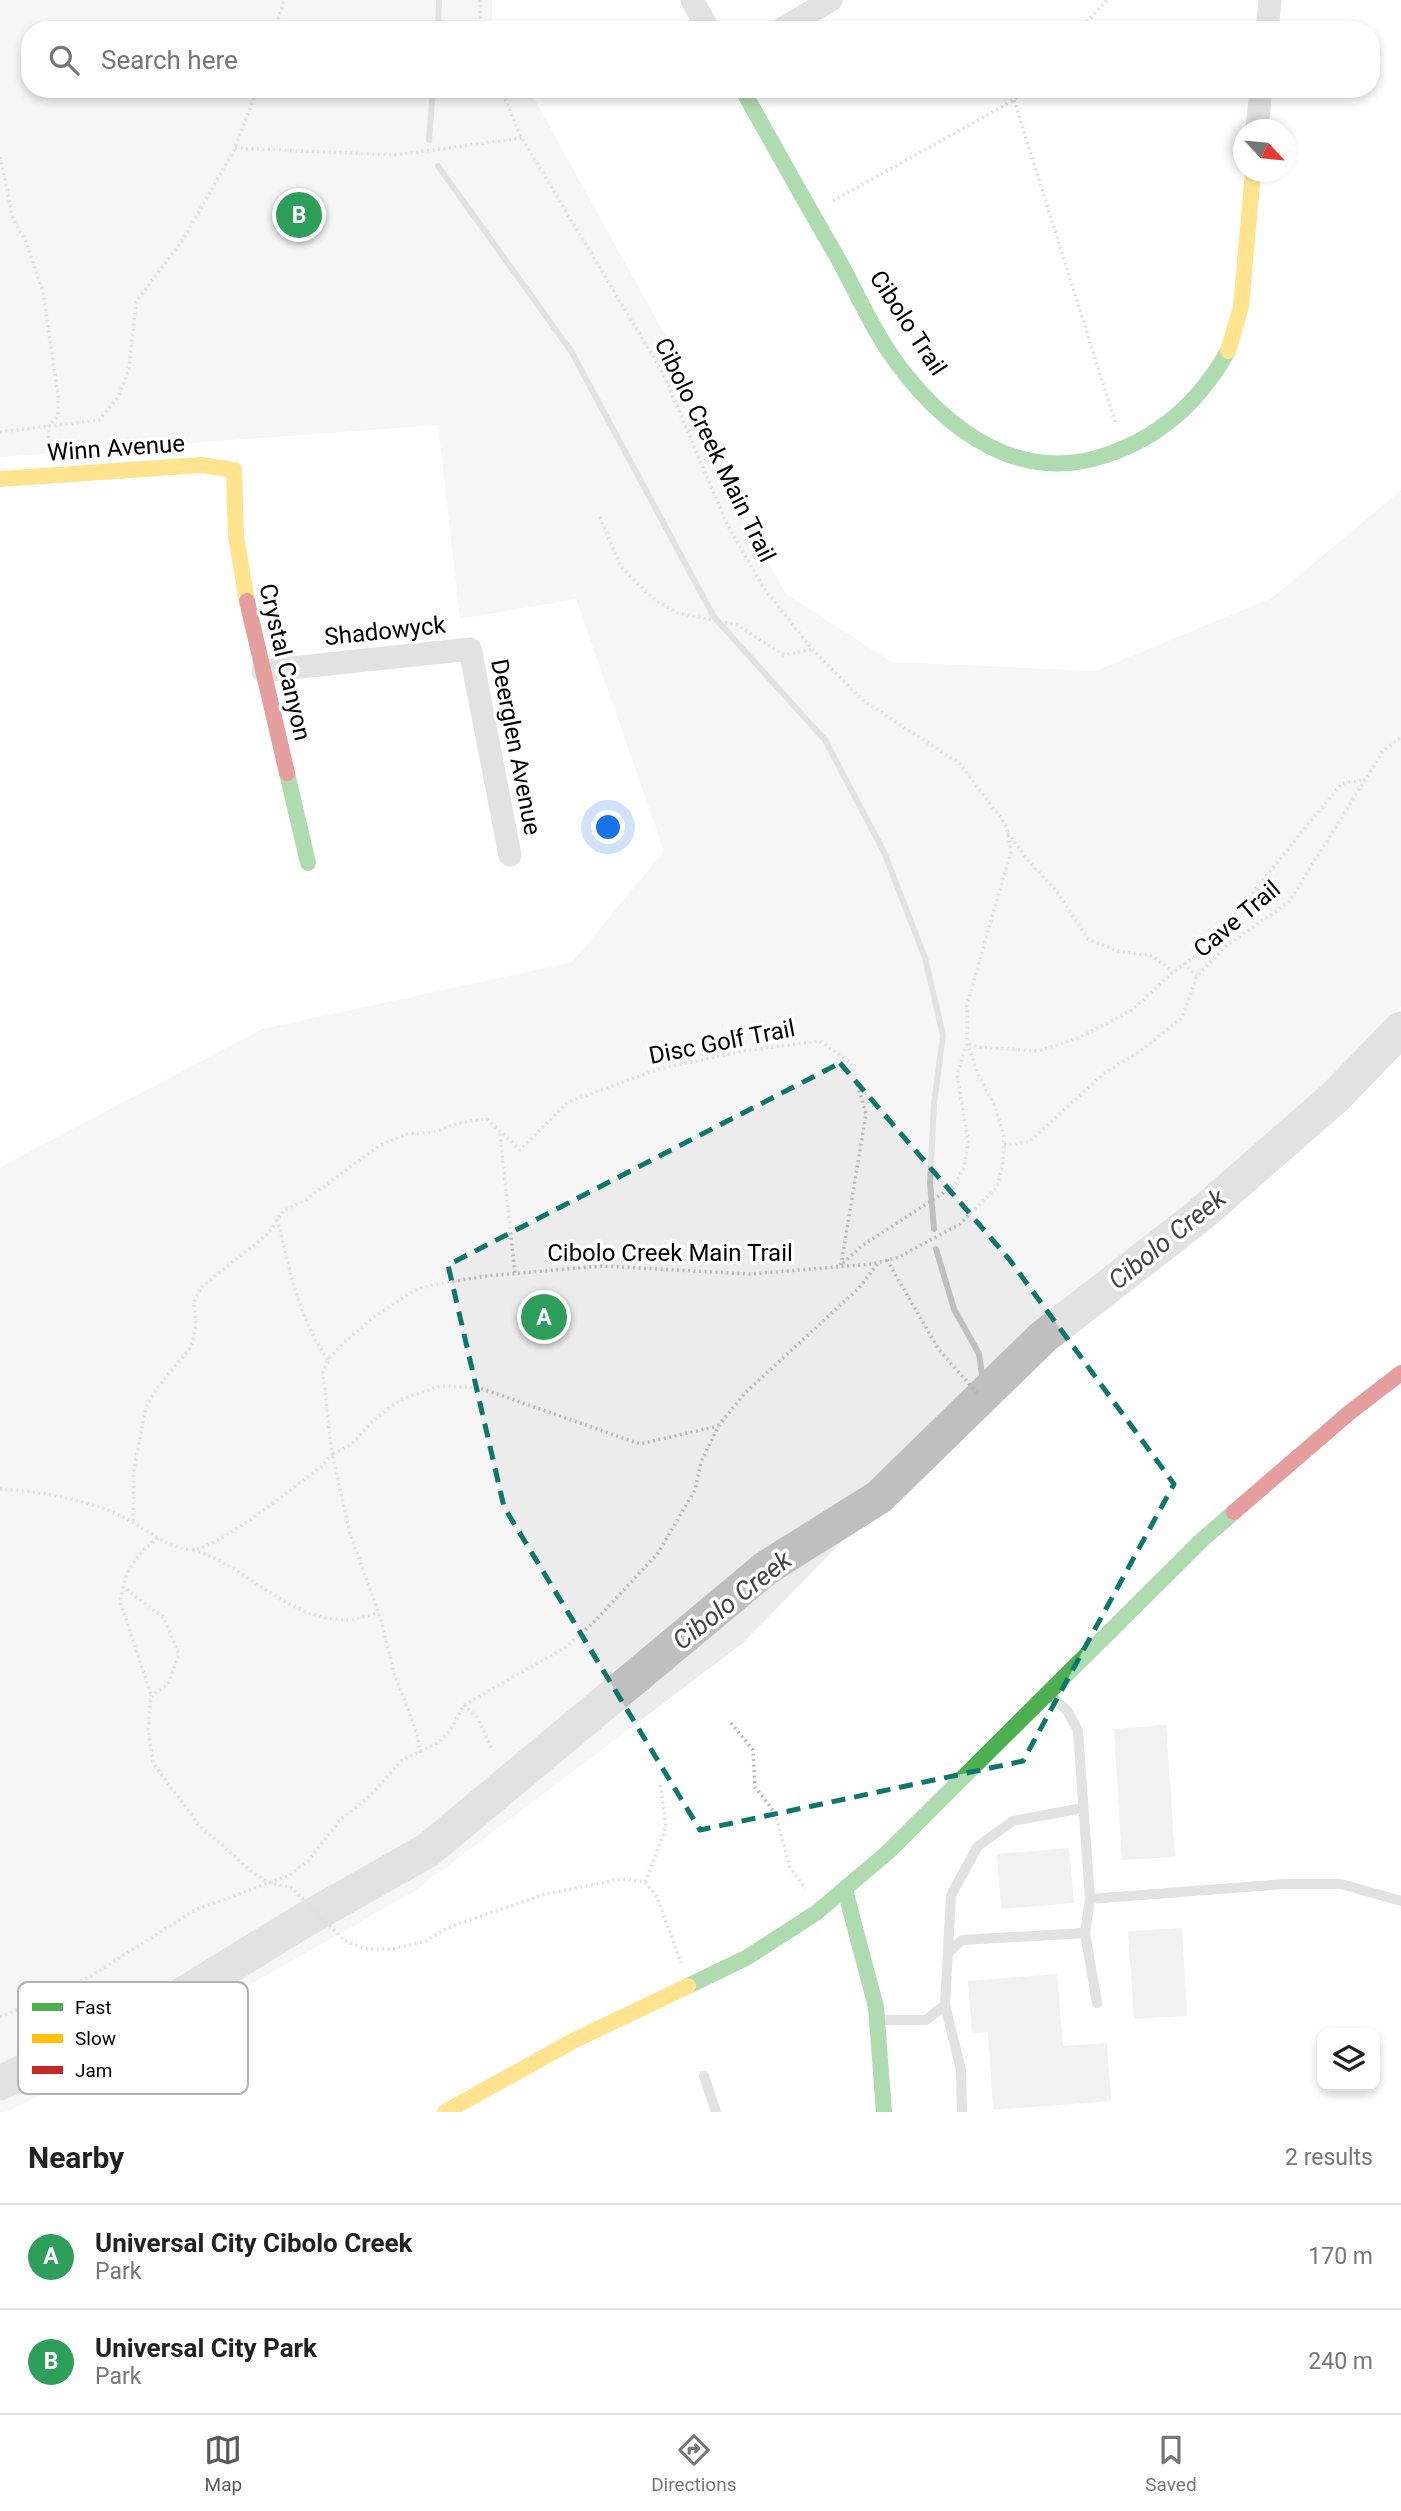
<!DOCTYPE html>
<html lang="en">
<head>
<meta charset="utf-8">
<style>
	:root { --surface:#fff; --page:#f6f6f6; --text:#222; --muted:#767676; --line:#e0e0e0; --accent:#595959 }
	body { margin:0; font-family:Roboto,sans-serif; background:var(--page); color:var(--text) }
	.controls { position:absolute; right:21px; bottom:21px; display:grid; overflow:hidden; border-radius:14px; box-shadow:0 4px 10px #0003 }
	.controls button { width:63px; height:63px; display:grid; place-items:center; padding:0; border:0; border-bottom:2px solid var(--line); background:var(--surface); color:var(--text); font:35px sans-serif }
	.compass { position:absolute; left:1233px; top:119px; width:63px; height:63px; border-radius:50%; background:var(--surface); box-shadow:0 4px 10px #0003; rotate:116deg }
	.you { position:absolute; left:609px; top:828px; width:24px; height:24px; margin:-18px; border:5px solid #fff; border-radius:50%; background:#1a73e8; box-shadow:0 0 0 10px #1a73e833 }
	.badge { display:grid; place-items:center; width:46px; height:46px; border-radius:50%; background:var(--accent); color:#fff; font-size:23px; font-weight:700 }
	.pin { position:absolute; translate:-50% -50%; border:4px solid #fff; box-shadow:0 2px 7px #0006 }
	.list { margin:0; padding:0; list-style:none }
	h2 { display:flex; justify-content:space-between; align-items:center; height:91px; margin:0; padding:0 28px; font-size:30px }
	h2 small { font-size:23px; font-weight:400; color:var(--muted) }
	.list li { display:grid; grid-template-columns:46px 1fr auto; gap:21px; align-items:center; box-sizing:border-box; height:105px; padding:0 28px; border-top:2px solid var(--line) }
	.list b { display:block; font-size:26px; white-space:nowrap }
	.list p { margin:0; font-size:23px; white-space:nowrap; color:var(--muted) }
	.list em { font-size:23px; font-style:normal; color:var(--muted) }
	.icon { flex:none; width:38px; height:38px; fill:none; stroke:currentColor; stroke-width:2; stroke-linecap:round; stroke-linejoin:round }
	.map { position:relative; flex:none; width:1401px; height:2112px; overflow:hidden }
	.search { position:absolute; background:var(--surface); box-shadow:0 4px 10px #0003; left:21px; right:21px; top:21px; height:77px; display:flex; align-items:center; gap:18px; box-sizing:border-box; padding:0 24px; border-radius:28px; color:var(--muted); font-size:26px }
	.sheet { height:301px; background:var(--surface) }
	nav { display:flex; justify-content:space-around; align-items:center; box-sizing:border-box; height:98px; border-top:2px solid var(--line); background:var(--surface); font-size:19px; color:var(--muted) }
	nav a { display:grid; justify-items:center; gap:4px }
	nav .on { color:var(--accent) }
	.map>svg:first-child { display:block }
</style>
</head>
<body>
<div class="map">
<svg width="1401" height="2112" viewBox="0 0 1401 2112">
	<rect width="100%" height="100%" fill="#fff"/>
	<path fill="#ececec" d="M0,0h492v22l4,8h-466v59h499l139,251 47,124 71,130 106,68 203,9 177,-73 129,-108v516l-210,232 -206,157 -242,248 -328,248 -269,153 -140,68h-6v-945l262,-138 310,-67 92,-111 -88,-252 -116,20 -22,-194 -438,32z"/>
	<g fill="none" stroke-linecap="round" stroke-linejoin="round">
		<path stroke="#bfbfbf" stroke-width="6" d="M438,30l1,-30
			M429,140l4,-51
			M438,166l133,185 143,266 111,123 59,112 41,106 18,77 -9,69 -4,79 4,46
			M936,1249l18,60 25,45 6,41"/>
		<path stroke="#bfbfbf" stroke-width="35" d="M0,2083l174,-83 127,-78 127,-72 338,-282 113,-71 164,-160 157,-122 135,-118 66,-68"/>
	</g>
	<path fill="#dfdfdf" d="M1166,1725l9,132 -53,3 -8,-131z
		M1069,1848l5,55 -73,6 -4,-55z
		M1182,1928l5,88 -53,3 -6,-88z
		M1057,1974l6,72 44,-3 4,58 -118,9 -5,-78 -16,1 -4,-52z"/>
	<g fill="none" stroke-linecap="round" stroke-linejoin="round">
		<path stroke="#b9b9b9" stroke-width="3.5" stroke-dasharray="2 3.5" stroke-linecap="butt" d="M480,0l1,30
			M275,30l9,-30
			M1079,30l28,-30
			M1014,100l102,325
			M235,148l160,7 127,-17
			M0,157l13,62 13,23 17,50 15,104v20l-10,11 1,23
			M833,201l181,-101 10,-11
			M0,432l99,-12 19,-23 11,-28 7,-67 48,-64 51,-90 22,-59
			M600,517l21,50 34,33 23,13 59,12 47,30 28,-6
			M1008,833l22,30 25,26 33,50 29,12 36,5 20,16
			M1184,963l13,13
			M500,1134l15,140
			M1004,1145l25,-3 74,-68 37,-23 42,-33 15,-42 29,-30 63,-44 94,-151 18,-14
			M277,1219c15,55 18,92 51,141
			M887,1260l52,90 40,45
			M843,1263l20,-18 91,-59 10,-18 4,-27 -11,-66 10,-32 10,4 61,4 40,-13 54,-28 41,-38 35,-25 134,-164 24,-3
			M0,1489c44,3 95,11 134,34 17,10 41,30 62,26 31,-7 96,-61 125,-82l11,-13 -8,-71 -1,-11 5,-12 17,-18 26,-23 44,-29 17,-5 54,-9 116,-10 148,8 122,-10 27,-7 61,-33 37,-37 6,-24 1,-26 -9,-31 -17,-32 -11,-31v-38l44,-154 -5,-26 -46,-61 -99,-65 -49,-50 -49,-62 -36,-63 -64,-151 -144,-240 -18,-44
			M133,1521l1,-52 12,-62 11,-19 34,-41 5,-21 -2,-24 7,-15 67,-53 15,-23 22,-11 74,-54 27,-12 28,-2 25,-9 28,-4 33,31 48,-48 91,-33 84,-18 77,-10 31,22 15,51 -25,151
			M158,1538c-18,15 -30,26 -35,49l41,31 15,37 -11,29 -17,12 -3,32 5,35 46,62 52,46 16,11 25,6 53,53 22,8h26l33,-8 21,-13 95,-33 79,-16 24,3 12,15 24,66
			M193,1550c54,16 94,70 153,70 11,0 22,-5 33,-7
			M123,1587l-3,14 31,94
			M464,1705l13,12 16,34
			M731,1723l22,27 2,37 20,26 15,54 15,22
			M420,1753l-3,-19 -23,-62 -13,-52 -31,-87 -18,-79 19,-9 22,-25 29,-21 39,-13 39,2 160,56 78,-18
			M645,1882l21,-55 -6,-44
			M0,2017l86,-38 109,-69 95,-35 18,-14 32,-41 30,-24 31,-35 38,-19 11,-11 14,-26 102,-58 30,-27 62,-67 37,-63 6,-28 18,-37 26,-32 114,-105 19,-25"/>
		<path stroke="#bebebe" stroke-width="10" d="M1050,1694l18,18 10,19 12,168 -5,34 12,70
			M1090,1899l194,-15h57l60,17
			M950,1951l12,-11 123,-7
			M945,2005l16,65 1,42
			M880,2020h46l19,-15 6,-110 27,-49 35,-25 70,-13
			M704,2076l12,36"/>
		<path stroke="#bebebe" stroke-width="23" d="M692,0l17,30
			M780,30l51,-30
			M1267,30l3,-30
			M1257,130l4,-41
			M263,671l207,-22 40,206"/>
		<path stroke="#4caf50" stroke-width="16" d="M742,89c31,55 62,111 94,166 20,36 38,78 63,111 49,65 122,119 207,89 55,-18 94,-54 122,-104
			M287,773l21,90
			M845,1890l31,117 8,105
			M688,1986l58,-28 70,-45 71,-60 316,-314 31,-27"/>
		<path stroke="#ffc107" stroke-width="16" d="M1228,351l13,-44 12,-135
			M0,479l201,-14 33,5 2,66 11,65
			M445,2112l128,-71 115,-55"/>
		<path stroke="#c62828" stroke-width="16" d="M247,601l40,172
			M1234,1512l115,-99 52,-40"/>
	</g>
	<path d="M0 0H1401V2112H0ZM840,1063l169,196 165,225 -151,277 -323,69 -196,-323 -56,-242z" fill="#fff" fill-opacity=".55" fill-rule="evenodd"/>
	<path fill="none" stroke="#0f766e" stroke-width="5" stroke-dasharray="14 9" stroke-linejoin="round" d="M840,1063l169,196 165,225 -151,277 -323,69 -196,-323 -56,-242z"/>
	<g text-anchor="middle" stroke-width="7" stroke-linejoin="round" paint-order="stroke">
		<g font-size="24" fill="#000" stroke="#fff">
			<text transform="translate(908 323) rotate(57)" y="8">Cibolo Trail</text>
			<text transform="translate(116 448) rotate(-4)" y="8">Winn Avenue</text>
			<text transform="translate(715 450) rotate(64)" y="8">Cibolo Creek Main Trail</text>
			<text transform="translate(385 631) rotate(-6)" y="8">Shadowyck</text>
			<text transform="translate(285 662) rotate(77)" y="8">Crystal Canyon</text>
			<text transform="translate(516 747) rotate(79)" y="8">Deerglen Avenue</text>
			<text transform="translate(1237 919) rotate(-40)" y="8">Cave Trail</text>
			<text transform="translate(722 1042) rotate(-11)" y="8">Disc Golf Trail</text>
			<text x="670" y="1261">Cibolo Creek Main Trail</text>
		</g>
		<g font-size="26" font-style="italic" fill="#444" stroke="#fff">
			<text transform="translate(1167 1239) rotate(-39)" y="9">Cibolo Creek</text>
			<text transform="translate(732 1600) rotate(-38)" y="9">Cibolo Creek</text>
		</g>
	</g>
	<rect x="18" y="1982" width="230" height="112" rx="10" fill="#fff" stroke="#b2b2b2" stroke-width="2"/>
	<rect x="32" y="2003" width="31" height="8" fill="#4caf50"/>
	<rect x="32" y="2034" width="31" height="9" fill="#ffc107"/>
	<rect x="32" y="2066" width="31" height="8" fill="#c62828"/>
	<g font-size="19" fill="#000">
		<text x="75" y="2014">Fast</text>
		<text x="75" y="2045">Slow</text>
		<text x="75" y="2077">Jam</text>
	</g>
</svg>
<div class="controls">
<button><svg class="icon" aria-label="layers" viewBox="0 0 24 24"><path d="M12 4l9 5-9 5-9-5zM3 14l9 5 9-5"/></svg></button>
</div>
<svg class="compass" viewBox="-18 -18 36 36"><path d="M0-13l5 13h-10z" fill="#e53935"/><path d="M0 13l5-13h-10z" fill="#767676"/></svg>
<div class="you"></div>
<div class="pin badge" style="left:544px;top:1317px;background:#2e9e5b">A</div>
<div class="pin badge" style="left:299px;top:215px;background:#2e9e5b">B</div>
<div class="search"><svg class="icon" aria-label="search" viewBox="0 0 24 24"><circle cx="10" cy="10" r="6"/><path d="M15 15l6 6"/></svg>Search here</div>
</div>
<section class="sheet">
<h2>Nearby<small>2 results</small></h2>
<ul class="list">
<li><span class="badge" style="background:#2e9e5b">A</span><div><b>Universal City Cibolo Creek</b><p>Park</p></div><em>170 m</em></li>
<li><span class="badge" style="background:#2e9e5b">B</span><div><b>Universal City Park</b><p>Park</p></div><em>240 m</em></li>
</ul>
</section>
<nav>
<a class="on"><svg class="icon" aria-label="map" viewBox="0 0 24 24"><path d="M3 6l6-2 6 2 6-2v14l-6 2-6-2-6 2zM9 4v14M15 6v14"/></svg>Map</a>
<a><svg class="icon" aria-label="directions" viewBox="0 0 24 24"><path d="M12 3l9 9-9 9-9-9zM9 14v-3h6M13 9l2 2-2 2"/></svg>Directions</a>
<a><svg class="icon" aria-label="saved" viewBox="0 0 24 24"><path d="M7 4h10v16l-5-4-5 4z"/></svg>Saved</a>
</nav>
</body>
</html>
